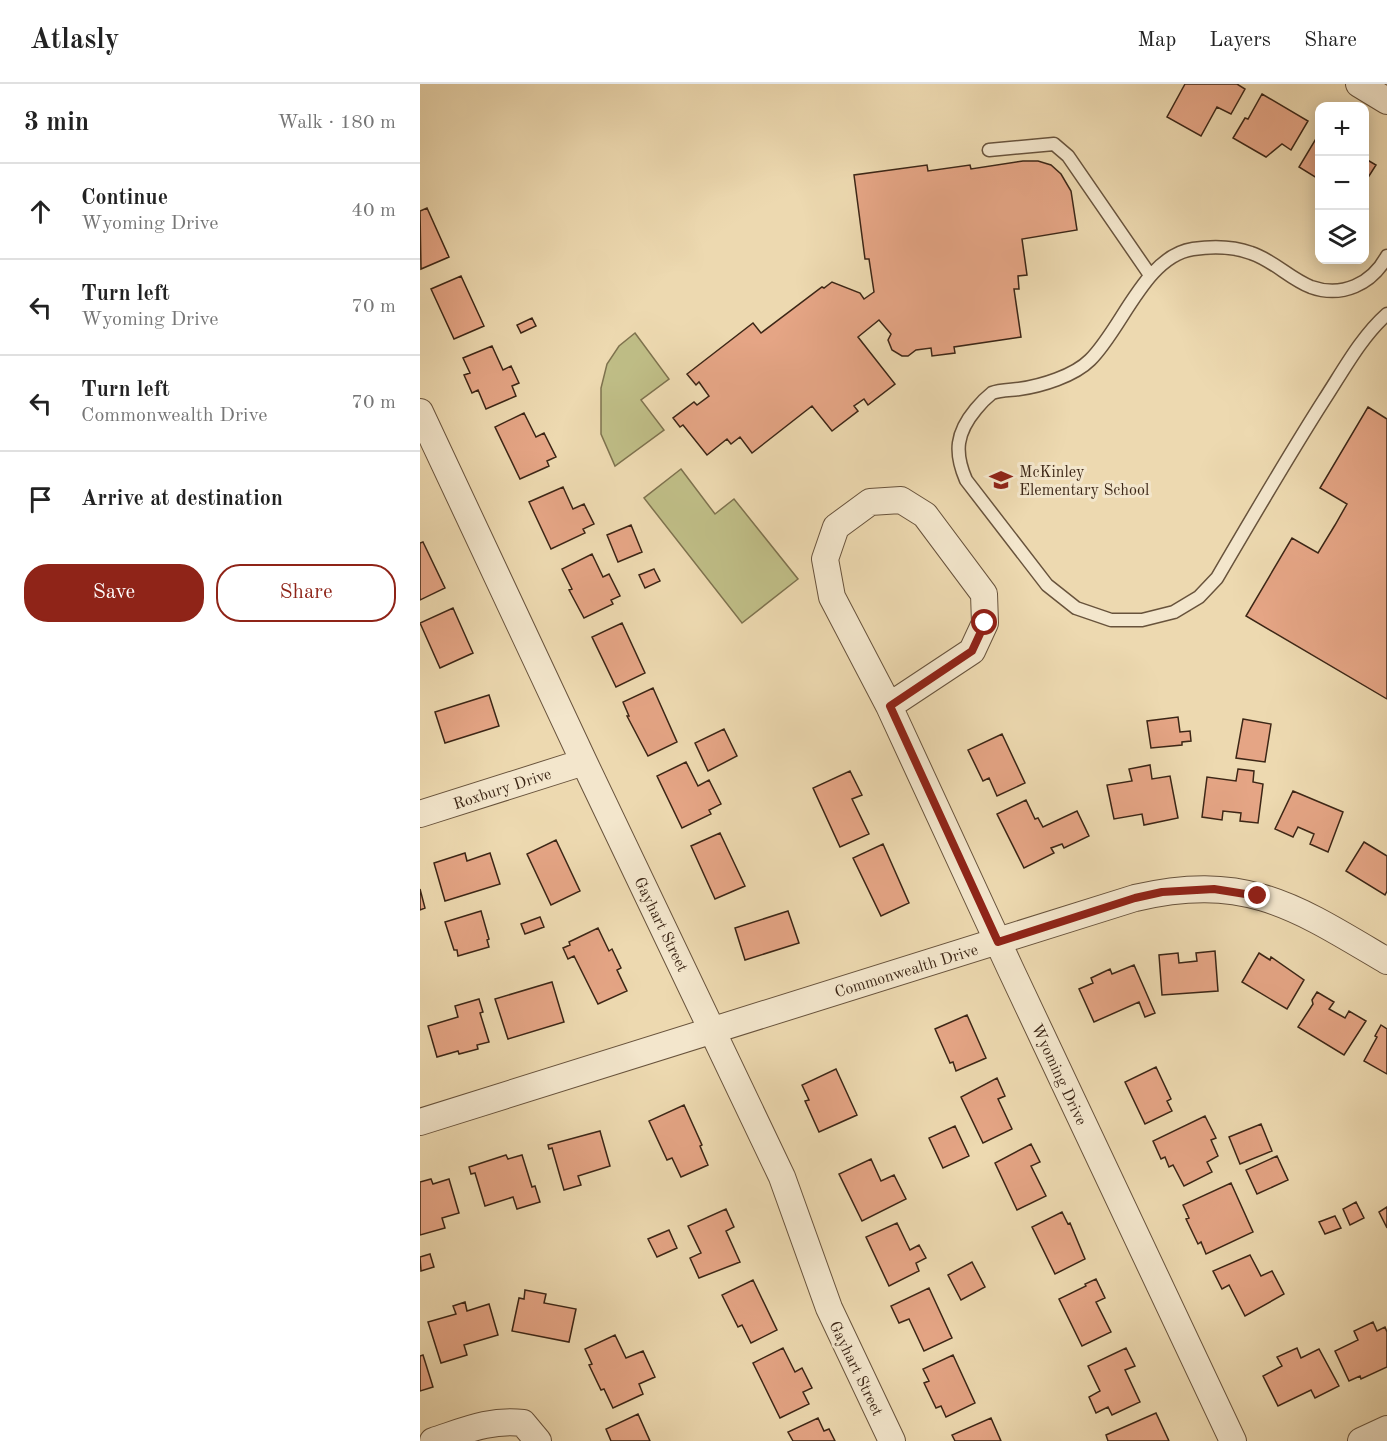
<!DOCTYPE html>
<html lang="en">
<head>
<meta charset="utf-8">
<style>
	:root { --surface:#fff; --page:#f2f2f2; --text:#222; --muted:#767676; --line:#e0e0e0; --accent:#8f2418 }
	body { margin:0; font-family:"Old Standard TT",serif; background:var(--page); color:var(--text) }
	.controls { position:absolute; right:18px; top:18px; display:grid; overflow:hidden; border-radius:12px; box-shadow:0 3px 15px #0003 }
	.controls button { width:54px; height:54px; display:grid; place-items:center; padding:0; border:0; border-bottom:2px solid var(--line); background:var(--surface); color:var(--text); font:30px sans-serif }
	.stop { position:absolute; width:18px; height:18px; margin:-14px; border:4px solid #8f2418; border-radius:50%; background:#fff }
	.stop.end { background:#8f2418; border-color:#fff; box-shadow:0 2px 6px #0008 }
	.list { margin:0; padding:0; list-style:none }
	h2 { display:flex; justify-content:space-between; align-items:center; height:78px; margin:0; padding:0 24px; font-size:26px }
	h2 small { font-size:20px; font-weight:400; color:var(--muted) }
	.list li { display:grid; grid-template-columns:39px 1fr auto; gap:18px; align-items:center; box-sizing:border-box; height:96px; padding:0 24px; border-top:2px solid var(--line) }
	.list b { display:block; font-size:22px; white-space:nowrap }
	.list p { margin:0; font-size:20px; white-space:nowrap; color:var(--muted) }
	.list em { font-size:20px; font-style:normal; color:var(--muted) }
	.actions { display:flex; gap:12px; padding:18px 24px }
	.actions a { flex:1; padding:14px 0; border:2px solid var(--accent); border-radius:24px; text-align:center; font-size:21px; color:var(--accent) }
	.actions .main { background:var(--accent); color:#fff }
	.icon { flex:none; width:33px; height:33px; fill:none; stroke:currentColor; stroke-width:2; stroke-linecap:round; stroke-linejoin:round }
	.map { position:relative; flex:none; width:967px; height:1357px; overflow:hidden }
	header { display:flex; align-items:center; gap:36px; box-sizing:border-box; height:84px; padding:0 30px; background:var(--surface); border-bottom:2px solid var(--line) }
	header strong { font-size:28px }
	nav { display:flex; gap:33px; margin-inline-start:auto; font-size:21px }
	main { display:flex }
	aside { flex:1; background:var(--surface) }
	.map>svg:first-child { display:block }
</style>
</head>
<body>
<header>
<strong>Atlasly</strong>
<nav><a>Map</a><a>Layers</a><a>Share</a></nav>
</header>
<main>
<aside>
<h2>3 min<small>Walk · 180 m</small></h2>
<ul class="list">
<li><svg class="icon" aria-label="ahead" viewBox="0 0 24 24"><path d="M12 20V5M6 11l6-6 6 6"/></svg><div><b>Continue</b><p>Wyoming Drive</p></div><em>40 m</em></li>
<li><svg class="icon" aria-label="left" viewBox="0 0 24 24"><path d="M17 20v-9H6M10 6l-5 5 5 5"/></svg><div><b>Turn left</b><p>Wyoming Drive</p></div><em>70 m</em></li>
<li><svg class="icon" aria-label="left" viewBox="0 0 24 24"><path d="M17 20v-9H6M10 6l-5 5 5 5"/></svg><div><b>Turn left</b><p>Commonwealth Drive</p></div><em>70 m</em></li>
<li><svg class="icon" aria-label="arrive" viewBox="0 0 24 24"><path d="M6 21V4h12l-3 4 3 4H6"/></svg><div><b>Arrive at destination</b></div></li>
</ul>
<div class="actions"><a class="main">Save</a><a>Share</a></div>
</aside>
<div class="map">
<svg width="967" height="1357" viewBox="0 0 967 1357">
	<rect width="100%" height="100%" fill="#edd9b0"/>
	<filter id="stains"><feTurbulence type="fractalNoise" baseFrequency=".00333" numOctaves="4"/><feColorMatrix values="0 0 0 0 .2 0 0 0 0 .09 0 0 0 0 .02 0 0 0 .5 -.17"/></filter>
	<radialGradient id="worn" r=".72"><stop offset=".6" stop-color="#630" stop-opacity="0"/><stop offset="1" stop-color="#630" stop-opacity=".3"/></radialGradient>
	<path fill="#bfbd86" stroke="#7e724e" stroke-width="1.5" d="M215,249l34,46 -28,21 23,30 -49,36 -14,-32v-46l6,-24 12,-18z
		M261,385l34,45 19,-15 64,80 -56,44 -98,-125z"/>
	<path fill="#e5a585" stroke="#3c2616" stroke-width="1.5" d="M765,0h52l8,5 -14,25 -14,-7 -16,29 -34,-19z
		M842,10l46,27 -17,29 -9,-6 -16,13 -33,-19 12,-20 3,1z
		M900,48v48l-21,-13z
		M944,74l12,7 -12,19z
		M603,77h15l13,4 10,9 10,17 6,39 -55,9 5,36 -9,1 1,13h-5l7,48 -67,10 1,6 -23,3 -1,-8 -15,2 -8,6h-6l-10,-6 -4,-10 3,-6 -12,-14 -21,17 37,47 -27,21 -4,-6 -10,7 4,5 -26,20 -20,-25 -60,47 -12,-16 -9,7 -4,-5 -20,16 -24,-30 -3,2 -7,-9 21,-16 3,3 12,-9 -10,-14 -3,3 -9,-11 66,-51 8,10 61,-46 2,1 8,-6 28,11 4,6 10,-7 -5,-33h-4l-11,-84 73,-10 1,6 42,-6 1,4z
		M7,124l22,49 -28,12 -1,-58z
		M41,192l23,50 -30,13 -23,-50z
		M112,234l4,8 -15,7 -4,-8z
		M72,262l11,24 8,-4 8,17 -7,3 4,10 -30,13 -8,-19 -6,3 -8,-18 6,-2 -7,-15z
		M948,323l19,12v280l-141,-83 46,-78 26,15 17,-28 12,-21 -27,-16z
		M104,329l12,24 8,-4 12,24 -9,4 2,5 -29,13 -25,-52z
		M143,403l10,22 11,-5 10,20 -11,5 2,4 -34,16 -22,-47z
		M211,441l11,27 -24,10 -11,-27z
		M3,458l22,46 -25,12v-57z
		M172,470l11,23 6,-3 11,22 -9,4 2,4 -29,14 -15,-28 3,-1 -10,-20z
		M234,485l6,12 -15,7 -6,-13z
		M33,524l20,45 -33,15 -20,-45z
		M202,539l23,50 -29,14 -24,-50z
		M233,604l24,54 -29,14 -21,-40h2l-6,-14z
		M69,611l10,31 -54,17 -10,-31z
		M758,633l2,15 10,-1 1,10 -9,1v3l-31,3 -4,-27z
		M823,635l28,5 -6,38 -29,-4z
		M304,645l13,27 -29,15 -13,-28z
		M582,650l23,49 -28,13 -8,-18 -6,3 -15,-31z
		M266,678l12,24 11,-6 12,24 -12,6 2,4 -29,14 -25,-52z
		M730,681l2,14 18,-3 8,42 -34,7 -2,-11 -28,5 -7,-34 25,-4 -3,-12z
		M818,685l16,2 -1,11 10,2 -5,39 -18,-2 1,-8 -18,-2 -1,9 -20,-3 5,-40 29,4z
		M430,687l12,24 -10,4 17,35 -29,13 -27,-59z
		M873,707l50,21 -15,40 -18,-8 4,-10 -16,-7 -5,10 -18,-8z
		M606,716l9,19 3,-1 5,9 34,-16 12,25 -25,12 -2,-4 -11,4 3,5 -30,15 -27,-54z
		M300,749l25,53 -30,13 -24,-53z
		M136,756l24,51 -29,14 -24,-51z
		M944,758l23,14v35l-2,4 -39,-24z
		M463,760l26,59 -28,13 -28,-58z
		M45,769l2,8 23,-8 10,31 -55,17 -11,-38z
		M0,805l5,19 -5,2z
		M61,827l8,28 -2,1 2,7 -31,9 -1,-6h-3l-9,-28z
		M368,827l11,32 -54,17 -10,-32z
		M120,833l4,10 -19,7 -4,-10z
		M178,844l11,23 3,-2 9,19 -4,2 10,21 -29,13 -24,-48 -6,3 -5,-11 7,-3 -1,-3z
		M795,867l3,40 -56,4 -3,-40 19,-2 1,10 18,-2 -1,-8z
		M839,869l11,7 1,-3 33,23 -17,29 -45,-27z
		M714,881l21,48 -10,4 -6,-15 -45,20 -15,-33 14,-6 -2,-5 19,-9 2,5z
		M132,898l12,40 -56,17 -13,-40z
		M897,908l17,10 -5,7 16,9 4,-7 17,10 -22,34 -46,-28 15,-23 -1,-4z
		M59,915l4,13 -3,1 9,29 -12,3 1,4 -19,5 -1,-3 -21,6 -9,-31 30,-9 -3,-11z
		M547,931l19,43 -30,13 -3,-9 -3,1 -15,-34z
		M961,941l6,4v45l-23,-13 13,-24 -2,-1z
		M736,983l15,32 -4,2 5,10 -27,13 -20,-42z
		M416,985l21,46 -38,17 -14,-31 4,-1 -7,-15z
		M577,994l8,18 -7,3 14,30 -29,14 -22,-46z
		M264,1021l18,40 -2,1 8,19 -27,12 -9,-19 -5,2 -18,-39z
		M785,1032l11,22 -5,2 7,16 -11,6 5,10 -28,14 -11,-21 -4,2 -4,-10 -4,2 -8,-18z
		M841,1040l11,27 -32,13 -11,-27z
		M535,1042l14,30 -26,12 -14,-30z
		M180,1047l10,35 -32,10 3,9 -17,5 -12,-42 -3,1 -1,-4z
		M611,1060l9,18 -9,4 15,30 -29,14 -22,-47z
		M86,1071l2,4 14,-4 10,32 3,-1 5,16 -23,7 -4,-12 -28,9 -10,-33 -4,1 -2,-7z
		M857,1072l11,24 -31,14 -11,-24z
		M451,1075l10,22 13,-6 12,24 -44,22 -23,-47z
		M11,1095l2,5 16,-5 10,34 -17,5 3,10 -25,7v-53z
		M811,1099l22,49 -47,22 -5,-12 -3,2 -12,-25 3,-1 -6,-13z
		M936,1118l8,16 -14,7 -7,-16z
		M967,1123v21l-8,-16z
		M306,1125l8,18 -8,4 14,31 -41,16 -9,-20 11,-5 -13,-27z
		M642,1128l6,12 2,-1 15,36 -30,15 -23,-47z
		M915,1132l6,12 -16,6 -6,-12z
		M477,1139l13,27 9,-5 7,13 -10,5 3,8 -30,15 -23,-49z
		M249,1146l8,18 -20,9 -9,-18z
		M10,1170l4,13 -13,4 -1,-14z
		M830,1171l11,21 11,-5 12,23 -39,22 -16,-31 -7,4 -9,-18z
		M552,1178l13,25 -24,13 -13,-25z
		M676,1195l9,19 -9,4 15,30 -29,14 -23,-47 27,-13 -1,-2z
		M333,1196l24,50 -26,13 -9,-18 -4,2 -16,-32z
		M509,1204l23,50 -28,13 -15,-32 -10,4 -8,-17z
		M105,1206l21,4 -2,9 32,6 -7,33 -57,-11 7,-33 5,1z
		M45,1218l2,9 22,-7 9,31 -34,10 3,10 -26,8 -13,-41 28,-8 -3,-8z
		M953,1238l4,9 8,-4 2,5v35l-26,12 -1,-3 -11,5 -14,-30 23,-11 -4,-9z
		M195,1251l11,23 17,-7 12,26 -16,7 4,10 -30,14 -9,-19 -3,1 -12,-25 3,-1 -7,-15z
		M363,1264l12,24 7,-4 10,20 -9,4 6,12 -29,14 -27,-55z
		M706,1264l9,18 -10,4 15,32 -28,13 -4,-8 -12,6 -7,-16 11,-6 -12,-25z
		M877,1264l4,10 18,-9 20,37 -24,12 -4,-8 -33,16 -15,-30 19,-10 -5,-9z
		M3,1271l10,32 -13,4v-35z
		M533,1271l22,48 -29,14 -5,-11 -5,2 -12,-25 5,-2 -6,-12z
		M736,1329l13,28h-61l-2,-6z
		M218,1330l12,27h-39l-5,-12z
		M398,1334l6,13 5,-2 6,12h-42l-5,-9z
		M571,1334l10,23h-46l-3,-6z"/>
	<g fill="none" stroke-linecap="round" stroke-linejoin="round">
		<g stroke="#68533c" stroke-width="15">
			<path id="service" d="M569,66l65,-6 14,12 82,119
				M967,172c-15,28 -45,42 -76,31 -21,-8 -38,-27 -60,-34 -19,-7 -37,-7 -58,-4 -48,7 -71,80 -103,111 -16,16 -49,26 -71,29 -7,1 -20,1 -27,4 -5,4 -12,11 -16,16 -20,24 -22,43 -10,71l81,105 29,23 35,12h31l32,-8 25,-15 18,-19c35,-60 70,-120 107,-178 19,-29 37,-63 63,-86"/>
		</g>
		<g stroke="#68533c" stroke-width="28">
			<path id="minor" d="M939,0l28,17
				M0,328l164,350 198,415 47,131 63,133
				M469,622l83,-55 13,-28 -1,-29 -59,-79 -24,-15 -31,2 -34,25 -11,32 7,38 57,109 121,262 223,473
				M0,730l164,-52
				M0,1038l715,-224c111,-26 161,9 252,63
				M13,1357c31,-10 57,-22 90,-18l15,18
				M941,1357l26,-12"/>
		</g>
		<use href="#service" stroke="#f3e6cc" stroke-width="12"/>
		<use href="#minor" stroke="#f3e6cc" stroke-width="26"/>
	</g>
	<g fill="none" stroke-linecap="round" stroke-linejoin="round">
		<path stroke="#8f2418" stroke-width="8" d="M565,539l-13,28 -82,55 108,236 137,-44 27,-6 52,-3 44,7"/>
	</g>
	<defs>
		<g id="school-bare" transform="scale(1.8)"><path d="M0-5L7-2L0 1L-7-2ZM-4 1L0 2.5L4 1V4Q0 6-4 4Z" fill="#8f2418" stroke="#f3e6cc" stroke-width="2.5" paint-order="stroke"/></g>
	</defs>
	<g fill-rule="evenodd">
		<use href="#school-bare" x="581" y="396"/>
	</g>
	<g text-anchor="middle" stroke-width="6" stroke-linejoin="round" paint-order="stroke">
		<g font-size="16" fill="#3c2616" stroke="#f3e6cc" text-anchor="start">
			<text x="599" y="393">McKinley<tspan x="599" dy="18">Elementary School</tspan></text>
		</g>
		<g font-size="16" fill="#3c2616" stroke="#f3e6cc">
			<text transform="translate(82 704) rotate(-18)" y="6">Roxbury Drive</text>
			<text transform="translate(242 840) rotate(64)" y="6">Gayhart Street</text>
			<text transform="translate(486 886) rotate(-17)" y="6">Commonwealth Drive</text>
			<text transform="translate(640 990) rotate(65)" y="6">Wyoming Drive</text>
			<text transform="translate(437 1284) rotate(64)" y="6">Gayhart Street</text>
		</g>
	</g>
	<rect width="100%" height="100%" filter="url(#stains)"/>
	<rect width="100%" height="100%" fill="url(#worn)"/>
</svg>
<div class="controls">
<button>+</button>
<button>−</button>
<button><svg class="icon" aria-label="layers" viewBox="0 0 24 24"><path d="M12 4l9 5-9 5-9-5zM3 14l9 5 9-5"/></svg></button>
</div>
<div class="stop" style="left:565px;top:539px"></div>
<div class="stop end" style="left:838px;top:812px"></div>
</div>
</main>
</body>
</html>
